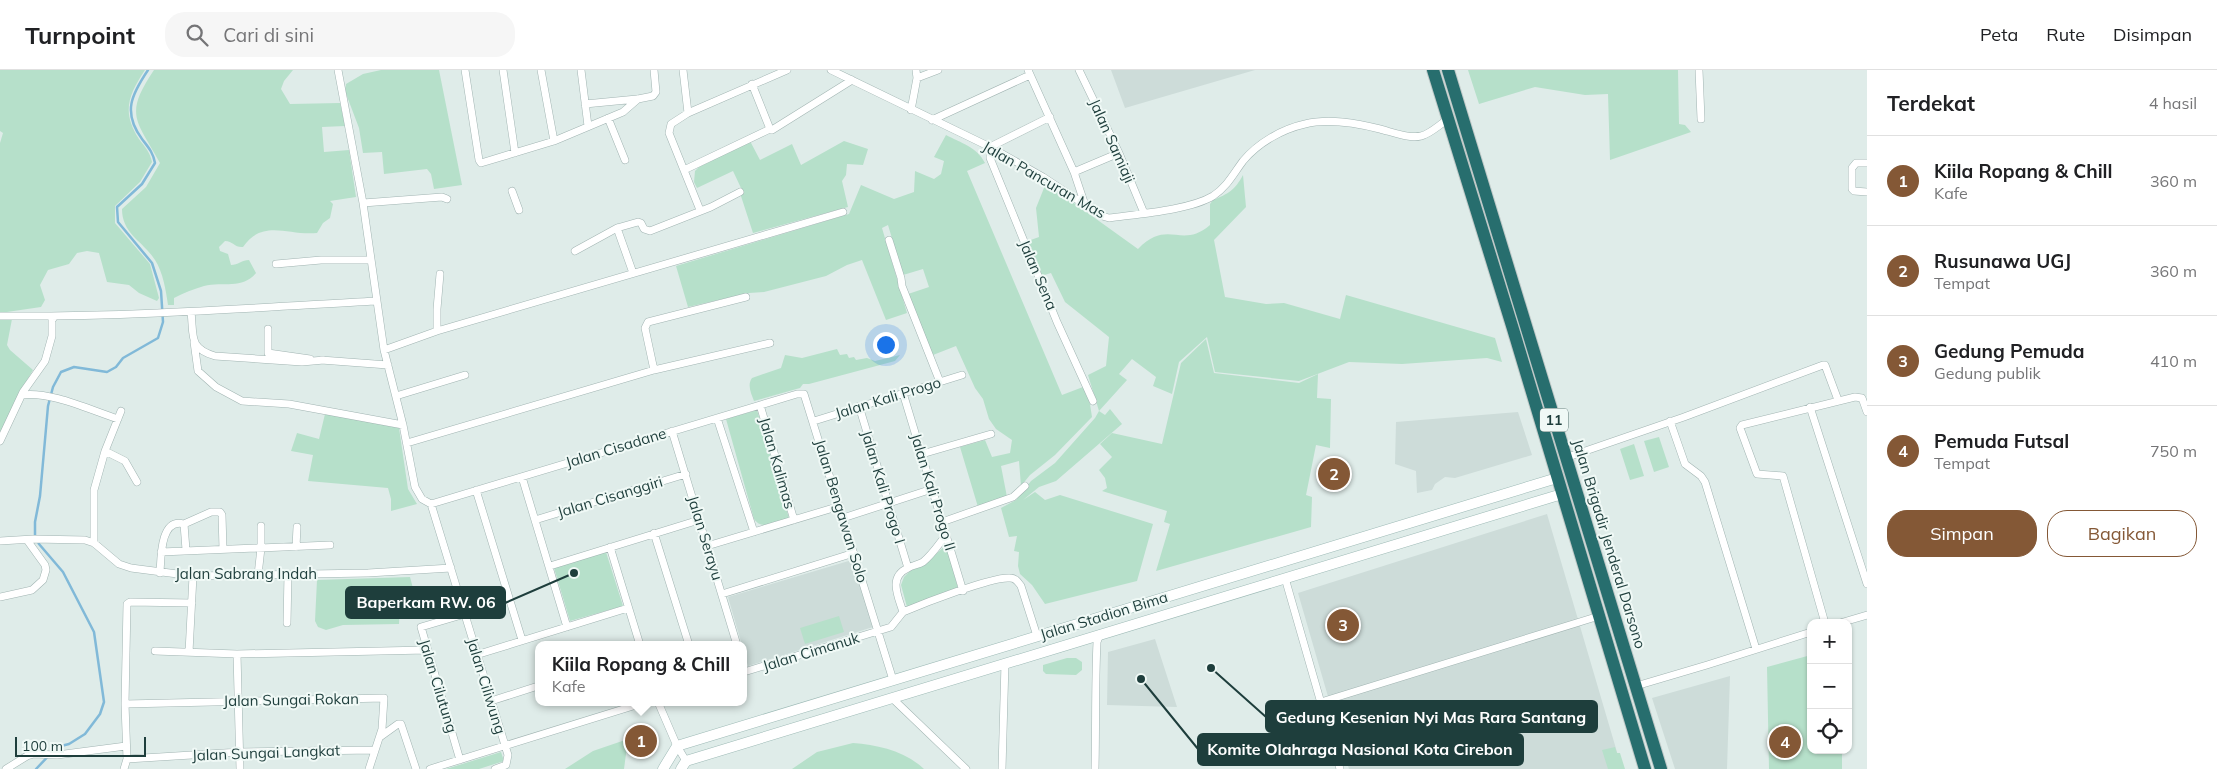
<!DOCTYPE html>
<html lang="id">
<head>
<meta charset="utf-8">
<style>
	:root { --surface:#fff; --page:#f6f6f6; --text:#202124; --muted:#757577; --line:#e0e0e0; --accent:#845836 }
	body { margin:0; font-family:Mulish,sans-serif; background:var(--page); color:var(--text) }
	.controls { position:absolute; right:15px; bottom:15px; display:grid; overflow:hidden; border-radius:10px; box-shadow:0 1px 4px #0004 }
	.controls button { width:45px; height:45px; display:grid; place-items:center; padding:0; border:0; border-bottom:1px solid var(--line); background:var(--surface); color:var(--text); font:25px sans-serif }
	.scale { position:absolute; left:15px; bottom:12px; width:131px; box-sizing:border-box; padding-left:5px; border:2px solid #1e3e3c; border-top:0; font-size:14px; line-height:18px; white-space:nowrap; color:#1e3e3c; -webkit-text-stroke:4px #f0f9f6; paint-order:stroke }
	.you { position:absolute; left:885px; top:274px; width:18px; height:18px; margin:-12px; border:4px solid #fff; border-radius:50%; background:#1a73e8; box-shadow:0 0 0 8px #1a73e833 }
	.badge { display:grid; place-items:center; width:32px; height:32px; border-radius:50%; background:var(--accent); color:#fff; font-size:16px; font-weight:700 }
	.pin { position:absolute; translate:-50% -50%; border:2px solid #fff; box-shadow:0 1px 5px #0006 }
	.popup { position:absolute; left:535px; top:571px; width:212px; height:65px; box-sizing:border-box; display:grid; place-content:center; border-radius:10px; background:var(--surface); filter:drop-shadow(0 1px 4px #0005); font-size:16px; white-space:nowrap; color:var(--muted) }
	.popup b { font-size:19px; color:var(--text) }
	.popup::after { content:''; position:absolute; left:50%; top:100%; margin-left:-10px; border:10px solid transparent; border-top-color:var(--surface) }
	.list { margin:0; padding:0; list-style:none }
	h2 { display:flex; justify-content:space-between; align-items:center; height:65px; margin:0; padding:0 20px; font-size:21px }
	h2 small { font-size:16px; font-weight:400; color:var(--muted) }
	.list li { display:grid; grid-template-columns:32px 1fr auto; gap:15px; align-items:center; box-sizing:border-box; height:90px; padding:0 20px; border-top:1px solid var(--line) }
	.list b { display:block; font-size:19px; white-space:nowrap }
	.list p { margin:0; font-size:16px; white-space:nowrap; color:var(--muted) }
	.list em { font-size:16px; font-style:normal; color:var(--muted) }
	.actions { display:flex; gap:10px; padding:15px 20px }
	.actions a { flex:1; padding:11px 0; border:1px solid var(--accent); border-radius:20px; text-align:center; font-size:18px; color:var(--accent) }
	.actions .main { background:var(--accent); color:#fff }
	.icon { flex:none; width:28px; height:28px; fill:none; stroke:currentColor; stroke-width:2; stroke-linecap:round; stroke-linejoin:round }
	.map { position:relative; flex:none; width:1867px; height:699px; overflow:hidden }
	header { display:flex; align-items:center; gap:30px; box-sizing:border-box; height:70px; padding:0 25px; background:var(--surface); border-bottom:1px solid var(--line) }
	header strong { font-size:24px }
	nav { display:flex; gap:28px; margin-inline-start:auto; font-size:18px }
	.search { width:350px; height:45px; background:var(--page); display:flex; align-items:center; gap:12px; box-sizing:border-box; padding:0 18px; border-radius:20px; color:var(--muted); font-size:19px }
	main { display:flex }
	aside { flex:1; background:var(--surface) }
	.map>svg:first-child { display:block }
</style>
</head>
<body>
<header>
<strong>Turnpoint</strong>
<div class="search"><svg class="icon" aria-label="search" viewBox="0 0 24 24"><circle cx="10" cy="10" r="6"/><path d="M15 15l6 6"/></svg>Cari di sini</div>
<nav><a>Peta</a><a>Rute</a><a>Disimpan</a></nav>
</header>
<main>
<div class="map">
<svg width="1867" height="699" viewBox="0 0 1867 699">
	<rect width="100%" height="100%" fill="#dfece9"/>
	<path fill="#cddcd9" d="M1111,0h144l-130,38z
		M1518,342l14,43 -77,23 -10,-1 -10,7 -3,6 -15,3 -1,-22 -21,-7 1,-42z
		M1547,444l75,255h-273l-51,-176z
		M852,490l21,67 -125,39 -20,-69z
		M1155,569l22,68 -70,-2 1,-53z
		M1730,606l-3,93h-52l-23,-71z"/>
	<path fill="#b6e0ca" d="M0,0h145c-16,24 -24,42 -6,69 6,8 11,13 13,23l-12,20 -25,24v17l35,41 9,34 -2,3 -18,-8 -10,-8 -22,-3 -8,-29 -12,-2 -10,2 -8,11 -21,6 -8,15 5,15 -4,7 -41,6v-170l3,-10 -3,-2z
		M154,0h139l-9,11 -3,8 9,15 50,-1 5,23 -23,1 2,25 25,-2 7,47 -26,4 3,3 -3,14 -7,5 -6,10c-29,3 -54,-15 -74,14 -8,1 -10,-6 -18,-6l-6,6 1,4 8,3 3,11c7,0 11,-5 18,-5l7,13c-14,17 -33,8 -52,13 -10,3 -21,7 -30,12v7h-6c-2,-14 -5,-33 -13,-45 -12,-19 -33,-26 -33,-51l24,-22 14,-24c-23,-43 -37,-47 -6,-93z
		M381,0h58l23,115 -28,4 -3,-15 -4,-5 -43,5 -2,-22 -19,1 -4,-25 -14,-37 1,-7 17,-10z
		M1468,0h210l1,54 6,1 6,7 -81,28 -2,-66 -23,1 -50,-8 -56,17z
		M946,65c15,8 31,12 39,28l-18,8 95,224 21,-8 6,11 3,19 -37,38 -25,20 -9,11 -2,-25 -18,5 6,31 -29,10 -18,-60 25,-7 7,17 18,-4 2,-13 -16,-11 -7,-10 -6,-20 -8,-11 -19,-42 -23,9 -25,-61 21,-7 -6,-18 -20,6 -15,-50 -6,3 25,85 -21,7 -24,-60 -15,5 -21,11 -62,16 -15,1 -61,14 -12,-41 173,-52 12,-29 33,14 20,-7 1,-21 19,8 7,-5 3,-13 -10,-4z
		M750,71l10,19 32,-16 9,21 43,-24 24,8 -5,16 -16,-1 -1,11 -4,6 6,26 -95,26 -14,-43 2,-2 -8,-17 -36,17 -3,-6 1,-11 4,-4z
		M1243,105l3,32 -32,33 11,57 41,7 18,-1 56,16 6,-24 149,43 7,24 -15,-4 -85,6 -53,-2 -50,19 -84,-9 -8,-35 -28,25 -7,32 -19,-8 3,-9 -24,-18 -13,15 8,6 -28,31 6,4 5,-6 12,15 -66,57 -17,6 -16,13 12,-8 10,8 15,-5 93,29 -16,57 -92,23 -13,-19 -12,-11 -2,-8 1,-14 -5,-1 3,-15 -8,1 -8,-29 15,-8 15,-19 24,-18 40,-45 4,-7 -11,-36 18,-9 3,-29 -44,-35 -14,-29 -10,3 -13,-35 11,-4 -3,-29 10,-25 92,66c30,-31 43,1 72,-24v-21l3,-4c15,-6 22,-10 30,-25z
		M0,249h12l-5,26 3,5 23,20 -12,20 -21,45z
		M1206,269l8,34 85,10 19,-9 -1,24 14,1 -1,49 -14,-3 -10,50 6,2 -1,30 -155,44 14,-47 -6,-2 3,-11 -65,-20 5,-3 -2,-10 -6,-8 13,-13 -12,-13 12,-11 50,11 19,-81z
		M837,279l3,6 7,-1 2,4 5,-1 2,3 11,-2 8,3 25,-6 -5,6 -86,23h-6l-3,4 -46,13c-3,-8 -7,-16 -2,-23l29,-10 4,-13 17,3z
		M757,340l32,108c-12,4 -27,13 -35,1l-28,-100z
		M325,344l74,14 9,61 9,15 -26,7v-12l-3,-11 -80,-7 5,-26 -22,-4 6,-18 22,6z
		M1659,367l10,30 -15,5 -10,-31z
		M1634,374l10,32 -14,4 -10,-31z
		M946,475l12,43 -51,19 -6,-22 3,-8 8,-8 13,-5z
		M606,482l17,54 -53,15 -16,-53z
		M410,507l8,30 -18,-1 -1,18 -56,1 -17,5 -8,-3 -3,-6 2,-41z
		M839,546l5,16 -39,12 -5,-16z
		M1811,585v95h31v19h-73l-2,-102z
		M1067,588h9l6,4v8l-6,5 -30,-1 -3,-3v-6z
		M628,669l-4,30h-59l28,-18z
		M853,673c25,2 52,8 71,26h-132l25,-17z
		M1615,677l2,6h3l5,16h-17l-6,-19z
		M501,682l3,9 -25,8h-33z"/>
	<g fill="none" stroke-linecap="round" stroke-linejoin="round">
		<path stroke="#81b9d8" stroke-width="2.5" d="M36,699l21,-22 12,-3 16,-10 15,-20 4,-12 -10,-70 -31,-60 -24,-28 -4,-9v-13l5,-26 8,-90 5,-19 8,-15 13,-5 33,5 9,-5 7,-9 35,-20 5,-16 -2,-31 -9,-28 -34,-41 -1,-15 25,-23 13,-21c-2,-11 -7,-16 -13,-24 -20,-27 -10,-45 6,-69"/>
		<g stroke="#a1b4b2" stroke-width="8">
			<path id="street" d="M338,0l25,133 21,147 19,75 12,62 7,12 9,5 77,251 -2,10 -11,4
				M465,0l14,90 2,3 73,-22 69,-29 15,-13 15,-3 3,-4 -2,-22
				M503,0l12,83
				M541,0l13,71
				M581,0l7,56
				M683,0l5,43 99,-43
				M831,0l159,77 53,30 59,39 7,2c29,-4 81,-8 104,-22 14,-9 21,-23 30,-35 15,-18 39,-32 62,-37 24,-6 51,-1 75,5 12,3 29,10 41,7 9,-2 18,-11 26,-16
				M1028,0l46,102 11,33
				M1079,0l40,83 25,60
				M1699,0l2,49
				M917,8l21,-8
				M752,14l18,45 2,1 80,-50
				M585,34l52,-5
				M911,40l6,-32 -1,-8
				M688,43l-17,11 -2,9 31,77
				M1050,47l-60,30v11l67,164 36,79
				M608,48l17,42
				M932,50l98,-45
				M1867,93h-11l-4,5v21l2,2 13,1
				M684,100l86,-41
				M1074,102l45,-19
				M512,121l7,19
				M363,133l79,-6 5,2
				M889,170l12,38 1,8 38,96
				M575,181l42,-23
				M276,194l45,-4h50
				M633,203l-16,-45 21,-6 3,1 3,6 6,2 61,-24 29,-15
				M191,242c3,24 -3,36 24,44l87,6 22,-2
				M0,246c126,1 251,-8 376,-15
				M268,259v24l42,6
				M437,261l406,-119
				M194,272l4,29 18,16 26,14 47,3 114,21
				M384,280l53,-19v-22l3,-35
				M321,290l67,5
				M654,300l-9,-42 3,-6 98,-25
				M903,323l60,198
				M22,325c28,-4 68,15 96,24
				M396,326l69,-21
				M760,335l34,115
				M859,336l49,162
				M1810,337l57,177
				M717,348l37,114
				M814,351l148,-46
				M1670,351l15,43 16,12 4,6 51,167
				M672,361l65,214
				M0,371l23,-49 22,-31 7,-25v-16l2,-3
				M407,373l247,-73 116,-27
				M105,381l20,10 12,21
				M922,384l69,-20
				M1565,388l119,-41 139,-52h2l13,35
				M522,407l45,150
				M476,420l46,150
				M431,434l366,-110h7l89,286
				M843,448l89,-29
				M535,450l151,-46
				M942,452l71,-25 12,-11
				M184,454l2,26
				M654,463l35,112
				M0,471l33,-2 52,1 9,3 25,21 12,4 62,8 175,-3 83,-5
				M94,473v-53l11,-39 16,-40
				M707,476l133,-40
				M296,477l1,-20
				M610,477l30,98
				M161,482l169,-7
				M550,496l149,-46
				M160,503c1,-14 0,-56 24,-49l27,-12h9l2,3 1,34
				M258,505l3,-27v-22
				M1285,508l55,191
				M722,524l132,-41
				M0,527l32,-7 11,-10 3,-10 -1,-5 -18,-25
				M903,542c19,-8 90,-36 107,-34 6,0 8,4 11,8l16,50
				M287,553l1,-49
				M1825,553l-42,-147 -26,-2 -17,-46 2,-3 113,-28 7,1 5,14
				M1840,553l27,-8
				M155,581l82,3 190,-4
				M189,582l4,-76
				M237,584l3,115
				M476,585l152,-47
				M744,602l147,-45 12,-15c-5,-16 -15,-35 5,-44 5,-3 10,-3 15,-6 9,-7 16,-18 23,-27
				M1636,616l71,-21 104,-33
				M892,628l74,71
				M491,631l47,-15
				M658,632l19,44 9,15
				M1321,632l278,-86
				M125,634l259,-6 -2,31 -13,40
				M380,667l18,-13h3l15,45
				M127,689l113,-7 134,-2
				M460,690l-39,-133 44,-13
				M6,699l21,-13 7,-2 23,1 69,-9
				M124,699l3,-10 -2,-55 2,-100 3,-2 62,1
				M430,699l216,-67
				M1002,699l3,-106
				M1095,699c1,-43 0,-85 2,-127l3,-8"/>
		</g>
		<g stroke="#9cb9b5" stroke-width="11">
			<path id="secondary" d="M663,699l14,-23 880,-268
				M681,699l5,-8 876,-267"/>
		</g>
		<g stroke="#c0c9c8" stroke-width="14">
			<path id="highway" d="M1433,0l80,259 132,440
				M1448,0l213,699"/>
		</g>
		<use href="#street" stroke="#fff" stroke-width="7"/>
		<use href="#secondary" stroke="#fff" stroke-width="10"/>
		<use href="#highway" stroke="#276e6e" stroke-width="12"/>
	</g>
	<g text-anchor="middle" stroke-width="4" stroke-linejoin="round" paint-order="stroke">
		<rect fill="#f0f9f6" stroke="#5d7674" stroke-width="1" x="1540" y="338.5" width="28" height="23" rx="4"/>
		<g font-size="14" font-weight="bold" fill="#1e3e3c">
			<text x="1554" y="355">11</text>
		</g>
		<g font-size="15" fill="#1e3e3c" stroke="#f0f9f6">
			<text transform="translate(1112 71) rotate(66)" y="5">Jalan Samiaji</text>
			<text transform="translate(1044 110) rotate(30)" y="5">Jalan Pancuran Mas</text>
			<text transform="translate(1038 205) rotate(67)" y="5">Jalan Sena</text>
			<text transform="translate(888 328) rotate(-17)" y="5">Jalan Kali Progo</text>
			<text transform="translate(616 378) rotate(-17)" y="5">Jalan Cisadane</text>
			<text transform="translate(777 393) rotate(74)" y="5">Jalan Kalimas</text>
			<text transform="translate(883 417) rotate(73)" y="5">Jalan Kali Progo I</text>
			<text transform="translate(933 422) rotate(73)" y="5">Jalan Kali Progo II</text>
			<text transform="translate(610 427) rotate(-17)" y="5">Jalan Cisanggiri</text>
			<text transform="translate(841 441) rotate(73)" y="5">Jalan Bengawan Solo</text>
			<text transform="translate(705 468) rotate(73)" y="5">Jalan Serayu</text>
			<text transform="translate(1609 474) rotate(73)" y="5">Jalan Brigadir Jenderal Darsono</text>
			<text x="246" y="509">Jalan Sabrang Indah</text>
			<text transform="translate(1104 546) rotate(-17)" y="5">Jalan Stadion Bima</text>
			<text transform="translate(811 582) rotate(-17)" y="5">Jalan Cimanuk</text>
			<text transform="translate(438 616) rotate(73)" y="5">Jalan Cilutung</text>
			<text transform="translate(486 616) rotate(73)" y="5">Jalan Ciliwung</text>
			<text transform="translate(291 630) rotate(-1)" y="5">Jalan Sungai Rokan</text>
			<text transform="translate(266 683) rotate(-2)" y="5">Jalan Sungai Langkat</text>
		</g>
	</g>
	<path fill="none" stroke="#1e3e3c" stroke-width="2" d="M574 503L505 533M1211 598L1266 647M1141 609L1198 679"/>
	<g fill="#1e3e3c" stroke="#f0f9f6" stroke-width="2">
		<circle cx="574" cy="503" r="5"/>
		<circle cx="1211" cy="598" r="5"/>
		<circle cx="1141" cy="609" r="5"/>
	</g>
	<g fill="#1e3e3c" stroke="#1e3e3c" stroke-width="2">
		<rect x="346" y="517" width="159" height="31" rx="5"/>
		<rect x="1266" y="631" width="331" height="31" rx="5"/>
		<rect x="1198" y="664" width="325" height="31" rx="5"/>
	</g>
	<g font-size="16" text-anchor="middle" font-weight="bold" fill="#fff">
		<text x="426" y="538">Baperkam RW. 06</text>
		<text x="1431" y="653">Gedung Kesenian Nyi Mas Rara Santang</text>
		<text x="1360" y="685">Komite Olahraga Nasional Kota Cirebon</text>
	</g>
</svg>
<div class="controls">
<button>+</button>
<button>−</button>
<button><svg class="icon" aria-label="locate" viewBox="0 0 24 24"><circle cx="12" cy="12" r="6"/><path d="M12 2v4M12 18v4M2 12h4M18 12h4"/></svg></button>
</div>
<div class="scale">100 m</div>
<div class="you"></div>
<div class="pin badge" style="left:641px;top:671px">1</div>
<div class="popup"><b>Kiila Ropang &amp; Chill</b>Kafe</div>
<div class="pin badge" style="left:1334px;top:404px">2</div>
<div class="pin badge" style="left:1343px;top:555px">3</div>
<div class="pin badge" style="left:1785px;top:672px">4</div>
</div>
<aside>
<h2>Terdekat<small>4 hasil</small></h2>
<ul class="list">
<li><span class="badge">1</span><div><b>Kiila Ropang &amp; Chill</b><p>Kafe</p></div><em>360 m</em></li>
<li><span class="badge">2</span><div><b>Rusunawa UGJ</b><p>Tempat</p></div><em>360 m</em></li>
<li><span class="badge">3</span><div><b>Gedung Pemuda</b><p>Gedung publik</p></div><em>410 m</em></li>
<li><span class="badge">4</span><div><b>Pemuda Futsal</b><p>Tempat</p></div><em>750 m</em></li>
</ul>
<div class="actions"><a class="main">Simpan</a><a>Bagikan</a></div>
</aside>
</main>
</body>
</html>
